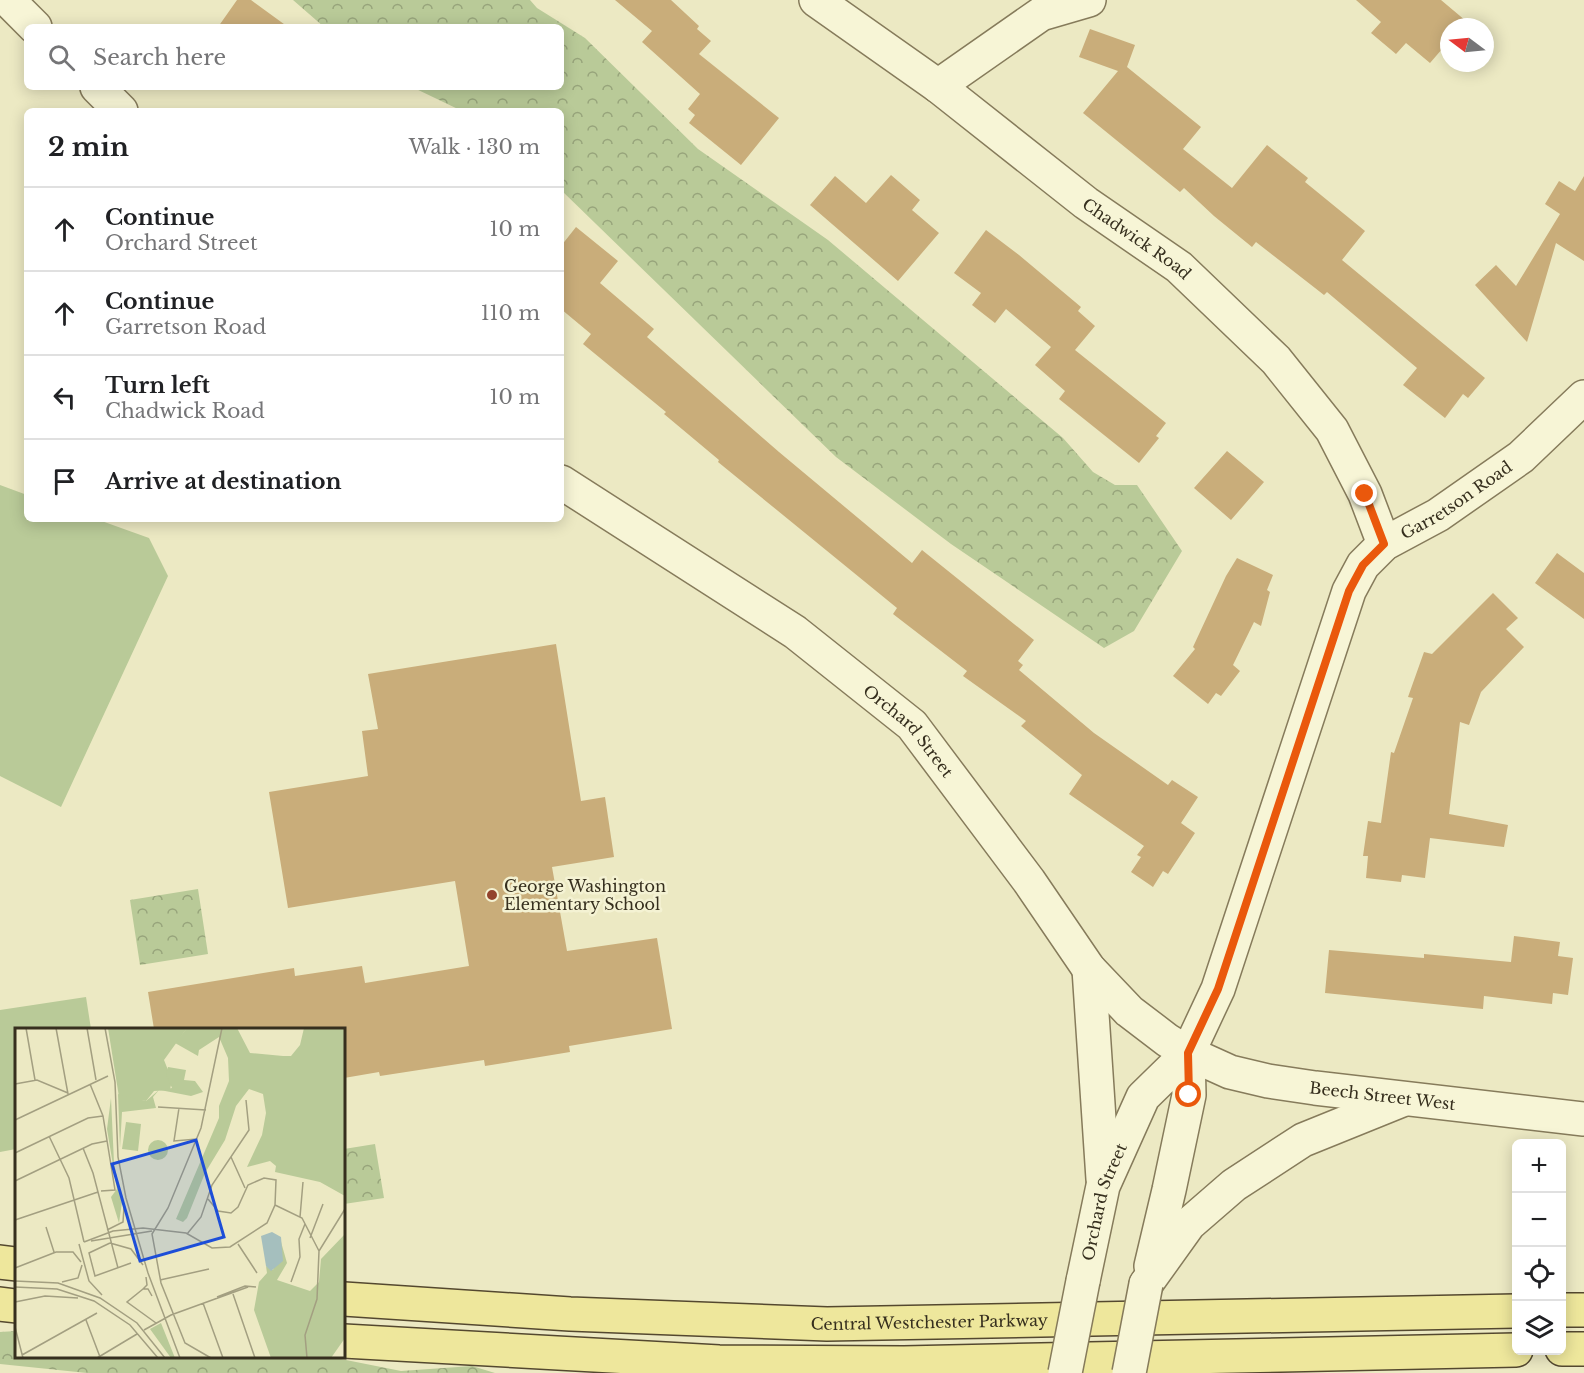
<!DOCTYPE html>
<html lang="en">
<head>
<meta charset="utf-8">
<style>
	:root { --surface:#fff; --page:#f2f2f2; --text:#202124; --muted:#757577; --line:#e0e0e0 }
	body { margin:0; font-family:"Libre Baskerville",serif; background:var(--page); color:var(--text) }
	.controls { position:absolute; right:18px; bottom:18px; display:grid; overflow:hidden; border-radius:9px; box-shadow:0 3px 15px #0003 }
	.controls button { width:54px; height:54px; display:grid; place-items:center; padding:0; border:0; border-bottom:2px solid var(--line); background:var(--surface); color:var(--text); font:30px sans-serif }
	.compass { position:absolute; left:1440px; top:18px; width:54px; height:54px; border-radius:50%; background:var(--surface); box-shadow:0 3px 15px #0003; rotate:286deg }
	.stop { position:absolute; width:18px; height:18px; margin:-14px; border:4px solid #ea580c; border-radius:50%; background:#fff }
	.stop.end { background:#ea580c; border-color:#fff; box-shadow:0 2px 6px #0008 }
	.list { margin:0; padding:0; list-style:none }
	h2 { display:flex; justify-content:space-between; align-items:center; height:78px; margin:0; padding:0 24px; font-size:26px }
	h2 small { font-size:20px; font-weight:400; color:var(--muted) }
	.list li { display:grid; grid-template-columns:39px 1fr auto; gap:18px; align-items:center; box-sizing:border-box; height:84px; padding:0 24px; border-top:2px solid var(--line) }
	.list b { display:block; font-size:22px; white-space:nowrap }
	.list p { margin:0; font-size:20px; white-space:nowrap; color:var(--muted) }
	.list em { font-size:20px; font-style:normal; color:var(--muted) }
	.icon { flex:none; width:33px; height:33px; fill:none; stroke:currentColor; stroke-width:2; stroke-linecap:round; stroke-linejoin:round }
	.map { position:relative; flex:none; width:1584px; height:1373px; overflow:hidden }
	.search { position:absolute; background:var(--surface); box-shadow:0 3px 15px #0003; left:24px; top:24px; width:540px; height:66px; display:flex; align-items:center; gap:15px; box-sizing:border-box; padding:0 21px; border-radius:9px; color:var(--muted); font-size:22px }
	.panel { position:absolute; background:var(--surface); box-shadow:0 3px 15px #0003; left:24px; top:108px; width:540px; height:414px; border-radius:9px }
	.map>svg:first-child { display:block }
</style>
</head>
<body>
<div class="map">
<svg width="1584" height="1373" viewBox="0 0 1584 1373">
	<defs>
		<pattern id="forest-crowns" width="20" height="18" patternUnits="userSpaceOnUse" patternTransform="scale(1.5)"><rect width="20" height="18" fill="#b9ca98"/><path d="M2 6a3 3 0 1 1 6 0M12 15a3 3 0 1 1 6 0" fill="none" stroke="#97a47b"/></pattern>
	</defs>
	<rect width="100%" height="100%" fill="#ece9c3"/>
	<path fill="url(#forest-crowns)" d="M293,0h237l7,8 48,30 113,111 130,91 235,198 30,34 22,13h22l45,66 -48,80 -30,17 -153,-104 -115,-87 -275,-267v-79h-99l-50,-24h149v-60h-237z
		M198,889l10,65 -68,11 -10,-65z
		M375,1144l9,54 -40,6v-55z
		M16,1331v25h310l75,15 71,-5 23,7h-408l-87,-9v-32z"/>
	<path fill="#b9ca98" d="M0,485l27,10v24h69l53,19 19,38 -107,231 -61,-31z
		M86,997l5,32 -75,1v119l-16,3v-142z"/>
	<path fill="#c9ad7a" d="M237,0h14l37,27h-70z
		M615,0h56l28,26 -2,3 14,12 -12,13 80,64 -38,47 -52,-42 6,-8 -7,-6 12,-15 -58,-52 10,-11z
		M1356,0h85l25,21 -5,6h-12v14l-19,22 -24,-20 -10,11 -25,-21 10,-11z
		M1090,29l45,16 -8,22 74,60 -18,22 49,39 35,-43 41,33 -3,4 60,49 -23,29 143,118 -17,20 -5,-4 -18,24 -42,-33 14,-17 -90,-76 -3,3 -68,-53 -4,5 -38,-31 -30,-28 -4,4 -97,-79 35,-42 -39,-14z
		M891,175l29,25 -8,10 27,23 -41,48 -88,-76 25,-29 31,27z
		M1584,176v85l-28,-18 -29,99 -52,-57 21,-20 20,21 44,-72 -15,-10 14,-23 16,10z
		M576,227l42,34 -18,22 54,46 -7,8 132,115 133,111 10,-13 112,90 -16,21 5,4 -4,5 75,63 74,52 4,-5 26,17 -17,26 14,10 -27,41 -5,-3 -10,16 -22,-15 10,-15 -4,-2 7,-9 -75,-52 13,-19 -61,-49 5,-5 -63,-45 4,-5 -74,-57 4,-6 -179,-146 1,-2 -55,-46 2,-2 -83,-68 8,-10 -30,-25v-63z
		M986,230l33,25 62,52 -3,4 17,15 -20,24 91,73 -10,13 3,2 -20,25 -80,-64 6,-8 -30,-26 16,-18 -45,-38 -11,14 -23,-18 9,-12 -27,-20z
		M1227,451l37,31 -33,38 -37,-32z
		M1557,553l27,20v46l-49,-36z
		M1237,558l36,17 -6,15 3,2 -9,34 -7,-4 -21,43 7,6 -19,25 -5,-3 -8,11 -35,-28 22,-27 -2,-2 33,-71z
		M1493,593l25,25 -12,11 18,18 -43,45 -12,33 -9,-3 -11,92 59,11 -4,22 -74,-9 -5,40 -23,-3 -1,7 -35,-4 2,-22h-5l5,-35 13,2 10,-71 3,1 19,-55 -5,-1 16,-45 8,2z
		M556,644l25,157 24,-4 9,60 -62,10 15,84 90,-13 15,91 -103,17 1,6 -85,14 -1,-6 -104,16 -1,-4 -35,6v-49h-190l-6,-37 146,-24 1,8 67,-10 3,17 104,-17 -14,-85 -167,27 -19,-116 99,-16 -6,-45 16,-2 -10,-55z
		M1514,936l46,6 -2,14 15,2 -5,37 -15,-2 -1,11 -68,-8 -1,13 -158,-16 4,-43 95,8v-4l87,8z"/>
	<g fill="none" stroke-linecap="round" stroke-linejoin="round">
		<g stroke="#867b5b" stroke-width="36">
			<g id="minor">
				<path d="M8,0l27,27"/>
				<path id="s1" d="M816,0l122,86 148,117 93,64 97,93 56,70 33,64 19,50"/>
				<path d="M938,86l103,-72 48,-14"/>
				<path d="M97,87l24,24"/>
				<path id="s2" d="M561,482l234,150 117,93 117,156 60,88 40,42 38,29 21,13 42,19 38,9 47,7 269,31"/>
				<path d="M1089,969l14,210"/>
				<path d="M1151,1266l18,-76 20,-95 -1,-42"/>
				<path id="s3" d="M1083,1281l20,-95 40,-89 45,-44 30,-64 131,-398 14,-26 21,-21 54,-29 83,-58 63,-60"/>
				<path d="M1146,1284l43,-60 45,-39 69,-45 99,-40"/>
			</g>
		</g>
		<g stroke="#54482f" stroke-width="36">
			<g id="major">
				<path d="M0,1262l16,2"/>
				<path id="s4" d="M344,1299l226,15 257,10 689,-13"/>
				<path d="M0,1304l16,2"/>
				<path d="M1562,1310h22"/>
				<path d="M344,1341l375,21 185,1 612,-13"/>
				<path d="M1562,1349h22"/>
			</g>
		</g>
		<use href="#minor" stroke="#f7f5d6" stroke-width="33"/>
		<use href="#major" stroke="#eee79c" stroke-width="33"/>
		<g stroke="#867b5b" stroke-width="36" stroke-linecap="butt">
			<path id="minor-bridge" d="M1065,1373l18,-92
				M1129,1373l17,-89"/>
		</g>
		<use href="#minor-bridge" stroke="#f7f5d6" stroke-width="33"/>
	</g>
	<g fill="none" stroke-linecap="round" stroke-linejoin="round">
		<path stroke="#ea580c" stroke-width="8" d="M1189,1095l-1,-42 30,-64 131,-398 14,-26 21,-21 -19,-50"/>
	</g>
	<circle fill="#93432d" stroke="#f4f2d3" stroke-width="2" cx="492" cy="895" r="6"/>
	<g text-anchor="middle" stroke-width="5" stroke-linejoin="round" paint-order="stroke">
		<g font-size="16" fill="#362f1e" stroke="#f4f2d3">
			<text dy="6" stroke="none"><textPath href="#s1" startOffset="400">Chadwick Road</textPath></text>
			<text dy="6" stroke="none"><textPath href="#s3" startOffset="891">Garretson Road</textPath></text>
			<text dy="6" stroke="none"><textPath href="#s2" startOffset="429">Orchard Street</textPath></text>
			<text dy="6" stroke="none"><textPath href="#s2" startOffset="1060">Beech Street West</textPath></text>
			<text dy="6" stroke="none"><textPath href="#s3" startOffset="82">Orchard Street</textPath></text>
			<text dy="6" stroke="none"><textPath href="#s4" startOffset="586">Central Westchester Parkway</textPath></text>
		</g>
		<g font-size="16" fill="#362f1e" stroke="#f4f2d3" text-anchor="start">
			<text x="504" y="892">George Washington<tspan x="504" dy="18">Elementary School</tspan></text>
		</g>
	</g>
	<g transform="translate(15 1028)">
		<rect width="330" height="330" fill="#ece9c3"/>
		<path d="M93,0h79l-23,32 8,20 -2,10 -16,1 -8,10 -27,-4zM146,295l14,35h-4l-21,-29z" fill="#b9ca98"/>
		<path d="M172,0h50l13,25 33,3h8l9,-11 4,-17h41v168l-25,-14 -45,-10 1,-6 -6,-5 -23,6 15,-32 4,-22 -3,-19 -14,-5 -13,17 -11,34 -20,33 -18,45 -4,4 -7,-3 43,-101v-12l10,-25 -1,-23 -9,-21 -20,13 -1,6 -23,-13zM153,39l18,3 -2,10 11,1 8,11 -12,4 -31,-6 12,-2 -6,-14zM144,62l-6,7 3,11 -34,4 -2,36 -2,-54 28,7zM96,70l3,65 8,39 -3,21 -8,-26 6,-8 -10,-60zM330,206v104l-14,20h-60l-17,-48 5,-28 8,-9 -1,-7 7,4 8,-28 6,21 -10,17 33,11 9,-9 2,-23z" fill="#b9ca98"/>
		<path d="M111,94l15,2 -3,27 -16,-2zM133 122a10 10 0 1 1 20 0a10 10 0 1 1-20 0Z" fill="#b9ca98"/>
		<path d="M257,204l9,5 2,24 -12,10 -5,-5 -5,-30z" fill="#a5bfbe"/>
		<path fill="none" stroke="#a39f81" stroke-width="1.5" d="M11,0l9,52M41,0l12,66M72,0l9,52M90,0l10,54 3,75 8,41 22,75 32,85M0,56l22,-4 31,13M75,56l13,32 12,74 -14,1M143,79l48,3M164,80l-5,33 23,-2M0,92l93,-44M34,108l20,42 15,64M68,120l10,25 25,95M0,125l73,-35 15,-2M216,129l14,31M0,153l77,-37 15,-3M260,177l27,13 17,33M285,189l3,-35M0,192l83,-28M31,199l8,25M92,202l16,-8 1,-15M172,206l14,-17 11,-32 37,-55 -3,-30M295,210l13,-34M76,213l61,-10M69,214l29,-11 30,-3 43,5 26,15 18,-1 37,-24 8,-18 1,-25 -12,-2 -16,7 -10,22 -7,6 -13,-2 -10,-12M95,215l-21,10 6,23 36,-13M95,215l21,6 12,16M64,216l10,37 13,14M223,216l19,29M41,224h17l8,10M0,240l41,-16M131,249l1,8 -4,4h5l4,7M145,252l49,-11M0,253l43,2 42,15 37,25 28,35M47,254l16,-4 4,-13M276,254l9,-25 -1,-18 6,-15M0,259l42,2 37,12 36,24 28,33M128,261l-16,13 29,21M218,266l22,64M202,269l28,-11 11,1M0,274l30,-6 33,2M188,275l20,55M71,292l14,37M0,299l8,31M129,302l27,-15 77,-28M7,327l75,-42M82,330l40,-24M196,330l-26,-15 -24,-60 -9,-49 16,-26 33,-80 21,-100M292,330l-2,-23 12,-36 2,-48 26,-42"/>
		<path fill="#1d4ed8" fill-opacity="0.15" stroke="#1d4ed8" stroke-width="3" d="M181,112l28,97 -84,24 -28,-97z"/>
		<rect width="330" height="330" fill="none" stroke="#362f1e" stroke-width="3"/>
	</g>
</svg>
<div class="controls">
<button>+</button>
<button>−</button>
<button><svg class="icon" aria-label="locate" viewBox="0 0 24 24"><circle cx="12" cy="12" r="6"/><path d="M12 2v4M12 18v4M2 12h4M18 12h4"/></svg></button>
<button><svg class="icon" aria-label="layers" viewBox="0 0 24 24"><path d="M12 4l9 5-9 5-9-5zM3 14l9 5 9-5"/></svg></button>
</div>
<svg class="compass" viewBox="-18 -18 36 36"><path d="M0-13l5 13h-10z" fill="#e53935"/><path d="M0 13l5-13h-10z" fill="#757577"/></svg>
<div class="stop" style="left:1189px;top:1095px"></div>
<div class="stop end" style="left:1365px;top:494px"></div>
<div class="search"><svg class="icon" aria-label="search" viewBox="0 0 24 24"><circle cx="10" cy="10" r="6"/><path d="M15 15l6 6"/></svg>Search here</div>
<section class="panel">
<h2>2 min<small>Walk · 130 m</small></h2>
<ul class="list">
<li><svg class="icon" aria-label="ahead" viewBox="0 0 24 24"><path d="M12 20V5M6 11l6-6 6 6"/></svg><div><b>Continue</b><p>Orchard Street</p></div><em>10 m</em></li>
<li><svg class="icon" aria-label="ahead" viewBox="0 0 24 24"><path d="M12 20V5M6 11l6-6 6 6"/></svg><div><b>Continue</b><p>Garretson Road</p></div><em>110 m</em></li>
<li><svg class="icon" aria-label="left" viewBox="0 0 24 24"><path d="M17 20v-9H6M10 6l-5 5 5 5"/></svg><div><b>Turn left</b><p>Chadwick Road</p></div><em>10 m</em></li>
<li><svg class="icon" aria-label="arrive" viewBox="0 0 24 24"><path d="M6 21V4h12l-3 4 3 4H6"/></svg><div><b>Arrive at destination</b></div></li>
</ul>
</section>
</div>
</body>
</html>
